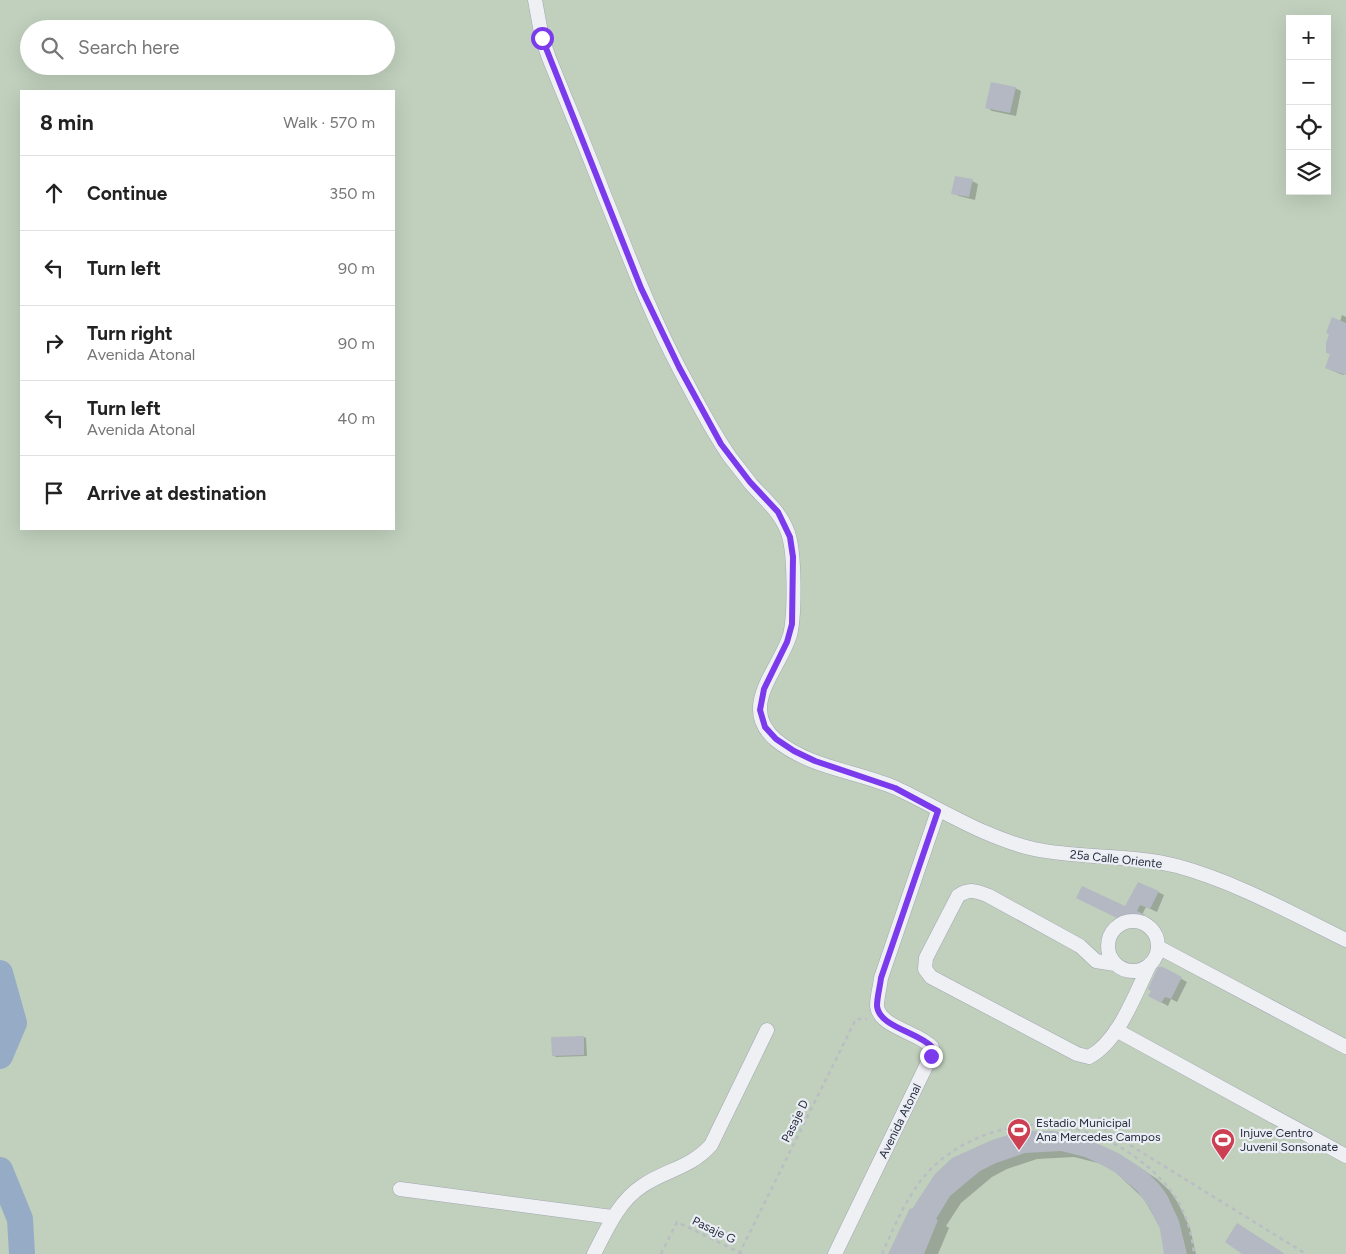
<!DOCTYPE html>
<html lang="en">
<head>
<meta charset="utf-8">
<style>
	:root { --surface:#fff; --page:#f6f6f6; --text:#222; --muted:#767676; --line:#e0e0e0 }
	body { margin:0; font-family:Figtree,sans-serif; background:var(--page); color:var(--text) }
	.controls { position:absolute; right:15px; top:15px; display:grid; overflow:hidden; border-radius:0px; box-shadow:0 5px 20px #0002 }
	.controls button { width:45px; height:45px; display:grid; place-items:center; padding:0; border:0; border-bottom:1px solid var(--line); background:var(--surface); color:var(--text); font:25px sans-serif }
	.stop { position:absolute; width:15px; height:15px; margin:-11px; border:4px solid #7c3aed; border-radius:50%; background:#fff }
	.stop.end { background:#7c3aed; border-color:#fff; box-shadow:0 1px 5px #0008 }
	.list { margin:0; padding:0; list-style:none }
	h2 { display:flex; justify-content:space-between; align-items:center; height:65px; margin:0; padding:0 20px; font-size:21px }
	h2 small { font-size:16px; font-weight:400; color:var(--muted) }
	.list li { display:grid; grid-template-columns:32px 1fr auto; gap:15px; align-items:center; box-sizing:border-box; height:75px; padding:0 20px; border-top:1px solid var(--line) }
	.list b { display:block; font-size:19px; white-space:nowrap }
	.list p { margin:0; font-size:16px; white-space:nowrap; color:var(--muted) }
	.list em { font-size:16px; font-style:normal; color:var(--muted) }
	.icon { flex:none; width:28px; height:28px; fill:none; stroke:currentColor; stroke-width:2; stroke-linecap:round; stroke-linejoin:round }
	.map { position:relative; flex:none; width:1346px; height:1254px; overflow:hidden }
	.search { position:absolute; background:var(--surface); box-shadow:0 5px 20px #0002; left:20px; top:20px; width:375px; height:55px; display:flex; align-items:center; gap:12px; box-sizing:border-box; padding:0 18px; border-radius:28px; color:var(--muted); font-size:19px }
	.panel { position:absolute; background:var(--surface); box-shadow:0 5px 20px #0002; left:20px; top:90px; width:375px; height:440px; border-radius:0px }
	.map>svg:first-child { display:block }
</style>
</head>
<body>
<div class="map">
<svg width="1346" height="1254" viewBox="0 0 1346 1254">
	<rect width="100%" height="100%" fill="#dcdfe6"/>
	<path fill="#c1d0bd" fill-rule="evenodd" d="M0,0h1346v1254h-1346zM1290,19h37v172h-37zM29,29h357v37h-357zM21,91h373v438h-373z"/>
	<path fill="#0003" d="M1015,88l6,3 -5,25 -24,-5 -6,-4z
		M972,181l6,3 -3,16 -16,-4 -6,-3z
		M1342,315l4,2v57h-2l-1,1 -17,-7z
		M1158,892l6,3 -7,17 -11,-5 -4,8 7,4 -23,2 -43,-20 43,7z
		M1163,968l24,14 -10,20 -6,-3 -3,7 -18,-10z
		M584,1037l2,1 1,18 -31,1 -3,-2z
		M1009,1136l122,26 26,17 13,12 8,12 12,25 6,26h-31l-4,-25 -17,-30 -32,-30 -14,-6 -24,-6 -37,2 -30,10 -15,8 -31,26 -15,23 3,2 -11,26h-48l23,-44z"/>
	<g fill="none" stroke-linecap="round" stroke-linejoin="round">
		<path stroke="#96acc6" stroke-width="26" d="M0,973l14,50 -14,33
			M0,1170l20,49 2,35"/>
	</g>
	<path fill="#b3b8c2" d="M991,82l25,5 -6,26 -25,-5z
		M955,176l18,3 -4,18 -18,-3z
		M1332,317l14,6v52l-21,-7 5,-14 -4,-1v-10l3,-9 -3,-1z
		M1138,882l21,9 -9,18 -10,-4 -3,6 9,4 -27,4 -43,-21 6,-12 43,20z
		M1158,967h5l19,10 -11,22 -6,-2 -4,6 -13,-7 3,-5 -3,-2z
		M584,1036v19l-32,1 -1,-19z
		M1030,1131h23l28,5 39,18 26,17 13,13 8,11 12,26 8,33h-23l-4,-25 -11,-22 -12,-16 -21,-18 -14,-8 -17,-8 -24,-6 -36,2 -29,10 -16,8 -30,25 -14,23 2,1 -14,34h-36l22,-46 2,1 23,-35 17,-16 40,-18 16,-5z
		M1237,1223l48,31h-43l-17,-12z"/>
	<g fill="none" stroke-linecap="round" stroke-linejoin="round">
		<g stroke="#a2a6b0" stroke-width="15">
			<path id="minor" d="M535,0l7,38 7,20c18,45 37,89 54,134 24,59 46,119 76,176 16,30 32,62 51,89 7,9 14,18 21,27 14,16 30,28 37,49 7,19 7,82 2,102 -10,34 -53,72 -14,105 34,28 81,31 120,48 45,21 89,50 138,61 47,10 96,5 143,17 59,16 114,47 169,74
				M1108 946a25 25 0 1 1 50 0a25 25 0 1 1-50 0Z
				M1158,947l188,100
				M1115,964l-19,-3 -16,-15 -91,-50c-12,-5 -20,-8 -31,0l-32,62 -1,11 6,8 146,77 12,3c30,-16 46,-63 61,-93
				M1116,1030l230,126
				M400,1189l212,28
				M594,1254c13,-25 24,-52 48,-68 25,-17 47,-17 69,-41l56,-115
				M835,1254l96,-198 1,-9c-14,-15 -53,-20 -55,-41 0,-9 3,-19 4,-28l57,-167"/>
		</g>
		<path stroke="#babdc4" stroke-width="2.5" stroke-dasharray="4 4" stroke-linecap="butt" d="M1100,1117l-4,7 210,130
			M661,1254l16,-32 66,32
			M739,1254l117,-235h11
			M882,1254c16,-36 31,-74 64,-98 32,-24 75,-35 115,-30 41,6 85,32 110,65 14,18 21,41 23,63"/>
		<use href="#minor" stroke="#eef0f4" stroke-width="14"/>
	</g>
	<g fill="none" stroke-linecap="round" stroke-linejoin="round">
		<path stroke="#7c3aed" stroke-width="6" d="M542,38l99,250 38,79 42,77 29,38 28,30 12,25 3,20 -1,67 -5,18 -23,47 -4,21 5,17 11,12 18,12 21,10 80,27 43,23 -57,167c-1,9 -4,19 -4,28 2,21 41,26 55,41l-1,9"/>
	</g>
	<defs>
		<g id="stadium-pin" transform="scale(1.25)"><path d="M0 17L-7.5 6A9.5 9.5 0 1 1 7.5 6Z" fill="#cc4052" stroke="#ebeef4"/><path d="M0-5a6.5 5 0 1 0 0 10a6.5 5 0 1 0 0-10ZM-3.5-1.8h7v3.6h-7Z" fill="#fff"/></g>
	</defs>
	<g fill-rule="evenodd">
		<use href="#stadium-pin" x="1019" y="1130"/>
		<use href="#stadium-pin" x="1223" y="1140"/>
	</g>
	<g text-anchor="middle" stroke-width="4.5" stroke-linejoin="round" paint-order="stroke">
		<g font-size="12" fill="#262d3c" stroke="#ebeef4">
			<text transform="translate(1116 859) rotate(6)" y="4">25a Calle Oriente</text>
			<text transform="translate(795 1121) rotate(-64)" y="4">Pasaje D</text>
			<text transform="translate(900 1121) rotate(-64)" y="4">Avenida Atonal</text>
			<text transform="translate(714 1230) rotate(26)" y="4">Pasaje G</text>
		</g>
		<g font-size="12" fill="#262d3c" stroke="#ebeef4" text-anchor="start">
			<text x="1036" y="1127">Estadio Municipal<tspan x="1036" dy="14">Ana Mercedes Campos</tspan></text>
			<text x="1240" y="1137">Injuve Centro<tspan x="1240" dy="14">Juvenil Sonsonate</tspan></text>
		</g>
	</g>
</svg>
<div class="controls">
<button>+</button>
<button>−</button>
<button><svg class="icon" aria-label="locate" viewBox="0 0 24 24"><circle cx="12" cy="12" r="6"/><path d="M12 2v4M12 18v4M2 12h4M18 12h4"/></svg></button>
<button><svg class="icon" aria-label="layers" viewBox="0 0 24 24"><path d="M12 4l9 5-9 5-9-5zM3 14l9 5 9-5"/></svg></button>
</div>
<div class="stop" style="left:542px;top:38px"></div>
<div class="stop end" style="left:931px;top:1056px"></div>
<div class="search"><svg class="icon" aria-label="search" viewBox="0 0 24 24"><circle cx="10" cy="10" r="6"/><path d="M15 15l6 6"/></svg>Search here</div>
<section class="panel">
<h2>8 min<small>Walk · 570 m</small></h2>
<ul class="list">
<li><svg class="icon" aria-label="ahead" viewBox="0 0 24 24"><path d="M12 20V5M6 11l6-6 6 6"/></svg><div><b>Continue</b></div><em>350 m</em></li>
<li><svg class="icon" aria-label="left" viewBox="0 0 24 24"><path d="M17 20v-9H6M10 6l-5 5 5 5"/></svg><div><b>Turn left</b></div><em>90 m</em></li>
<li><svg class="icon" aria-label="right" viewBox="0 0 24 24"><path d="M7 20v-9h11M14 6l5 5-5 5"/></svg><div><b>Turn right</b><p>Avenida Atonal</p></div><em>90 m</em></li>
<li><svg class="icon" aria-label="left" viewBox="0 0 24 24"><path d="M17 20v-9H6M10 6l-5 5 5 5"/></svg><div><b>Turn left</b><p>Avenida Atonal</p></div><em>40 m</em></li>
<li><svg class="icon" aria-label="arrive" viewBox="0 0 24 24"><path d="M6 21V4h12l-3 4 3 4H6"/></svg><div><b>Arrive at destination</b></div></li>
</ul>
</section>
</div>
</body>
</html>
